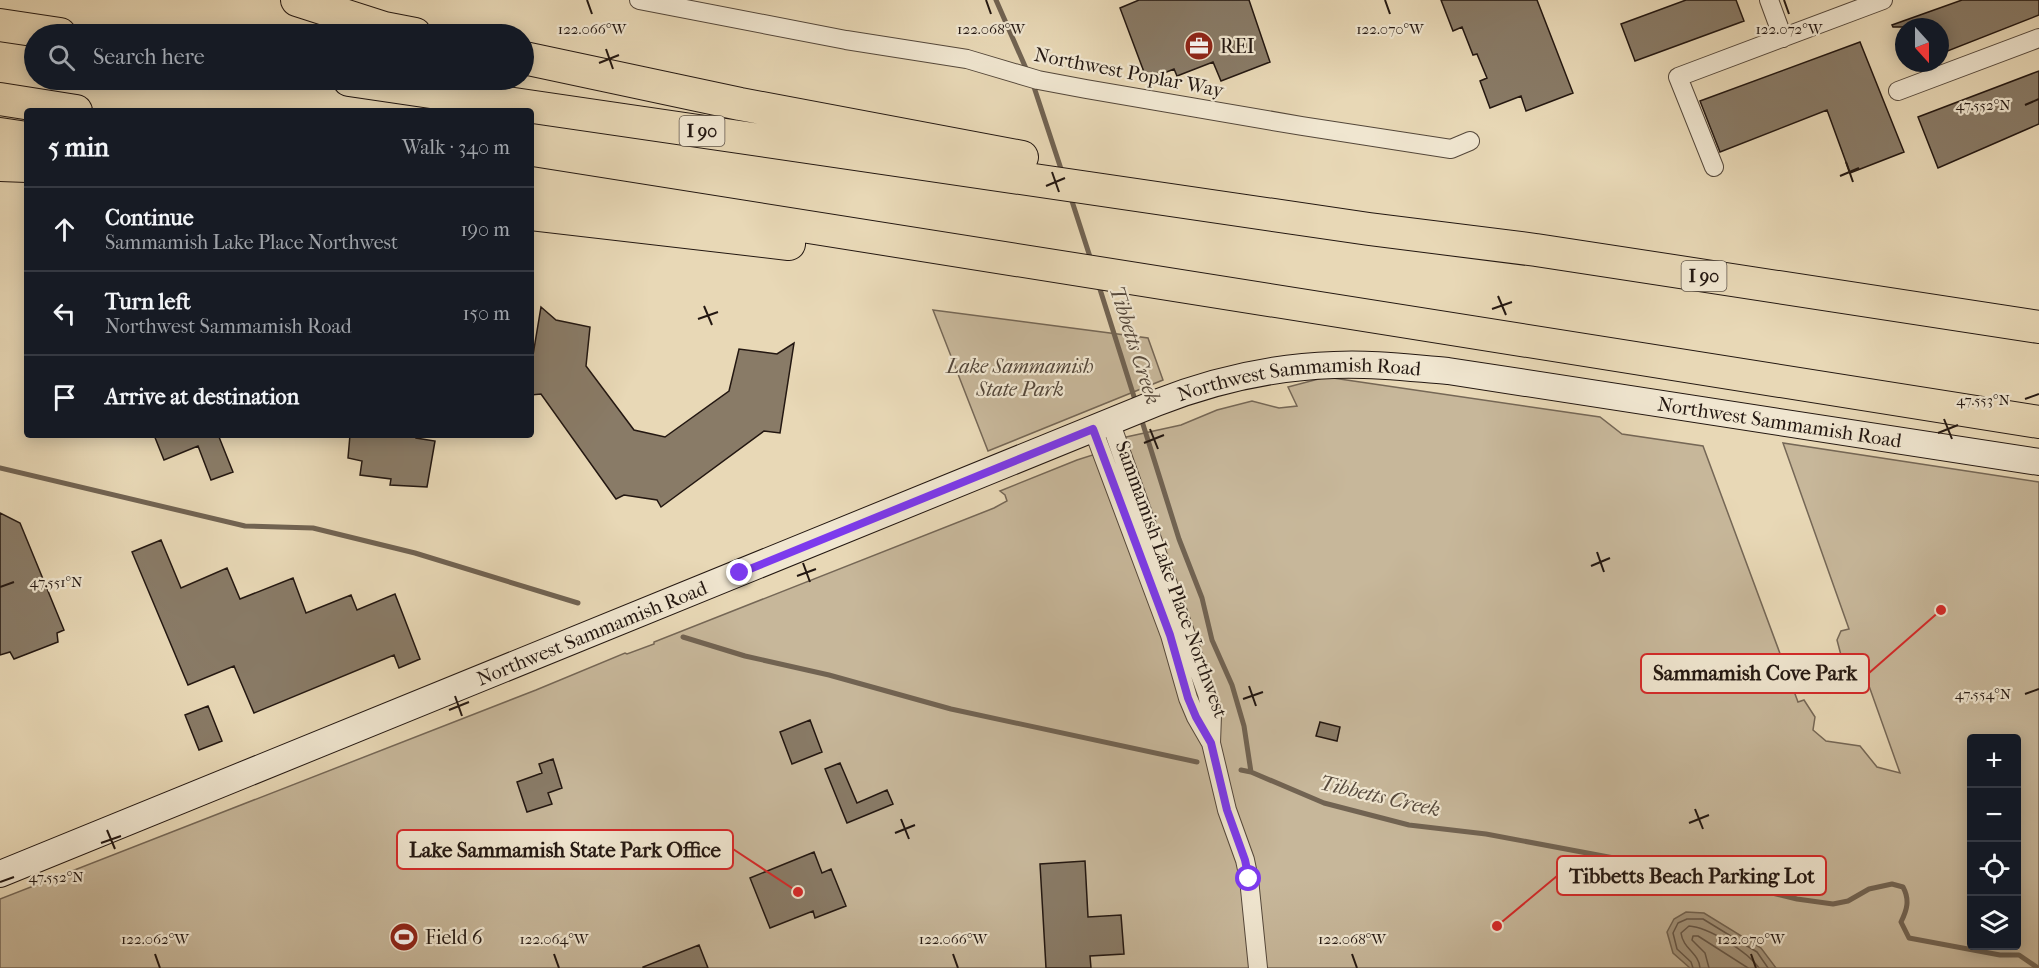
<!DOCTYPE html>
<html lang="en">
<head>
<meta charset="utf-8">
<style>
	:root { --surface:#171b24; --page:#20242c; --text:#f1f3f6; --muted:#9ea1a6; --line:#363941 }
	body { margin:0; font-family:"IM FELL French Canon",serif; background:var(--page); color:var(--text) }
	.controls { position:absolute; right:18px; bottom:18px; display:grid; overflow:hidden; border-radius:6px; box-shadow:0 3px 15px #0003 }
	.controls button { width:54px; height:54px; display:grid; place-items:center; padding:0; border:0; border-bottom:2px solid var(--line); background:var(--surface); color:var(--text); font:30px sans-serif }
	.compass { position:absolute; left:1895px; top:18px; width:54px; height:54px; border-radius:50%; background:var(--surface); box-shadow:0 3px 15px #0003; rotate:159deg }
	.stop { position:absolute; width:18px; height:18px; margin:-14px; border:4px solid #7c3aed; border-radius:50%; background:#fff }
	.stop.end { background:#7c3aed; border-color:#fff; box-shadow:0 2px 6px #0008 }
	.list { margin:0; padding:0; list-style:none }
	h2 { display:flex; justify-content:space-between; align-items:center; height:78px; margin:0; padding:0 24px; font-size:26px }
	h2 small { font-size:20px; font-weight:400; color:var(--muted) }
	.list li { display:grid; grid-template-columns:39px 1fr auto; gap:18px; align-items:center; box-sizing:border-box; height:84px; padding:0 24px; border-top:2px solid var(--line) }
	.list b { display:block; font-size:22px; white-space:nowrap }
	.list p { margin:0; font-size:20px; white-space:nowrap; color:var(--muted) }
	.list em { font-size:20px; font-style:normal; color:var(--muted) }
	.icon { flex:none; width:33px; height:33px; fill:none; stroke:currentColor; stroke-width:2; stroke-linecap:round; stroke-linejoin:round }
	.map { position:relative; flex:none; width:2039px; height:968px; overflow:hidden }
	.search { position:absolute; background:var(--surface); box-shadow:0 3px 15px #0003; left:24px; top:24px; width:510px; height:66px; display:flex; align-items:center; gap:15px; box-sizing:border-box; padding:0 21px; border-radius:33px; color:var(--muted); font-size:22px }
	.panel { position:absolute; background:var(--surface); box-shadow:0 3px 15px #0003; left:24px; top:108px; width:510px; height:330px; border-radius:6px }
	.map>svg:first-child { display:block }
</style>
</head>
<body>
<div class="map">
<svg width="2039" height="968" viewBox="0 0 2039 968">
	<rect width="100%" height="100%" fill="#e8d8b6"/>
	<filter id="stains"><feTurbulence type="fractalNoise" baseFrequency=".00333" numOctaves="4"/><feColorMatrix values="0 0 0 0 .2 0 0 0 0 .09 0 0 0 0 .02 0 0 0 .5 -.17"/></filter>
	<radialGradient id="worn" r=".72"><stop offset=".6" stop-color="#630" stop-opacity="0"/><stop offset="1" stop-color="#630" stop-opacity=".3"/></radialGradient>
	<path fill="#c7b79a" stroke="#756756" stroke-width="1.5" fill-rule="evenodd" d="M933,310l215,28 15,42 -175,71z
		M1326,377l274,40 22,17 81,12 95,256 6,-2 11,17 -2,13 13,11 34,5 17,21 23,6 -42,-118 -4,5 -12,-1 -5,-19 4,-9 8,-2 -66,-186 256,39v486h-2039v-69l536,-209 89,-37 2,1 27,-10v-2l340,-134 13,-7 -2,-6 -5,-4 77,-31 19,-6 3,-8 18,-7 64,-14 36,-15 35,-9 27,7 18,-2 -9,-19zM1972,738h44v208h-44z"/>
	<path fill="#a5967e" stroke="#716352" stroke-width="1.5" d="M1686,912l18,1 57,35 15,20h-86l-17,-15 -6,-21 7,-13z"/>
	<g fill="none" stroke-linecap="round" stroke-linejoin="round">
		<path stroke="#645648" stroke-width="1.5" d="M1693,968l-2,-6 -14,-13 -4,-16 5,-10 9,-4h16l54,33 11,16
			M1700,968c-1,-15 -17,-19 -19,-35l8,-7c19,1 59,26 70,42
			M1709,968l-4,-15 -13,-13 1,-4h5l50,32"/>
		<path stroke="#716352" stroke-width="5" d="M996,0l32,73
			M1033,84l30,91
			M1070,195l21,65
			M1098,283l38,120
			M1141,418l38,121 23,59 10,42 20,45 12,41 7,46 73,31 85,22 77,9 181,34 130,31 36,5 15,-3 21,-12 23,-5 11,3c7,13 4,23 -2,35l8,16 91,17h19l19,13
			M0,468l245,58 68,2 102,25 163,50
			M683,637l62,19 84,19 122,34 246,53
			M1241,770l10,2"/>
	</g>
	<path fill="#897b67" stroke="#231711" stroke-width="1.5" d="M1139,0h110l21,62 -49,19 -8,-19 -36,14 -3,-7 -27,11 -27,-72z
		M1441,0h96l36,93 -47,18 -5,-15 -31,12 -10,-27 7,-3 -10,-24 -4,1 -11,-28 -9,4z
		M1686,0h50l8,21 -109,40 -14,-37z
		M1962,0h77v15l-99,39v-27h-47l-1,-2z
		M1860,42l44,110 -54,21 -23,-63 -107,42 -20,-51z
		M2039,71v53l-101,44 -20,-51z
		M541,307l15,13 34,7 -4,39 48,64 31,7 64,-46 10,-42 38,5 17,-11 -14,90 -16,-2 -103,76 -4,-7 -33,-5 -8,4 -75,-105 -10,1v-28z
		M154,435h70l-5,2 14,35 -22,8 -13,-34 -34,14z
		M350,435h66v3l19,3 -8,46 -37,-2 1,-6 -31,-4 2,-14 -14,-3z
		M0,513l20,10 44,107 -7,3 1,9 -44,17 -4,-7 -10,3z
		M161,540l20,48 46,-20 13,31 53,-21 13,35 45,-18 6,15 38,-16 25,65 -21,9 -5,-13 -140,58 -20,-47 -46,19 -56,-133z
		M208,706l14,35 -23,9 -14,-35z
		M810,720l12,32 -30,12 -12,-32z
		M1320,722l20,5 -3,14 -21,-5z
		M553,759l9,29 -14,5 4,11 -25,8 -10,-30 25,-9 -3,-9z
		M840,763l17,40 30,-13 6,14 -46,19 -22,-54z
		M814,852l8,21 9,-4 15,37 -31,12 -2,-7 -43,17 -20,-50z
		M1085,861l3,56 33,-2 3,39 -34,2 1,12h-45l-6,-104z
		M699,945l9,23h-65v-1z"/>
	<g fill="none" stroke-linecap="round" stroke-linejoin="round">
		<g stroke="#54473a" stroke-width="20">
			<path id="street" d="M639,0l207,40 121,19 71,21 48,9 216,37 149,23 19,-8
				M1769,0l14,38
				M1898,91l141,-53
				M1714,167l-36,-90 205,-77
				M1110,421l97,273 5,21 -1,28
				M1093,429l77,206 18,63 8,19 15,26 16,67 18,50 4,19 9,89"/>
		</g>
		<g stroke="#231711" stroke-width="28">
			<g id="secondary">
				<path id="s1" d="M0,874l1156,-471c56,-22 117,-36 178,-38 38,-2 76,3 114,6l591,91"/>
			</g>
		</g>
		<g stroke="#231711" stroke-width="34">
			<path id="highway" d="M297,0l87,28 31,6
				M0,25l60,9
				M524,58l216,46 282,53
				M349,80l1020,149 167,21 503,77
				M0,99l76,12
				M0,134l27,4
				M0,165l27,1
				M531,183l1508,239
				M531,214l258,30"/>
		</g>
		<use href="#street" stroke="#f0e6d0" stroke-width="18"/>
		<use href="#secondary" stroke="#f0e6d0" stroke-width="26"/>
		<use href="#highway" stroke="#e8d8b6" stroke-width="32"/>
	</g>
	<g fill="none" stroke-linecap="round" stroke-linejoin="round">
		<path stroke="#7c3aed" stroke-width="8" d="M740,573l353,-144 77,206 18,63 8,19 15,26 16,67 18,50 4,19"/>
	</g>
	<path fill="none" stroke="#231711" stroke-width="2" d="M587,0l5,14M986,0l5,14M1385,0l5,14M1784,0l5,14M606,49l7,20M599,63l20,-8M2025,105l14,-6M1846,162l7,20M1052,172l7,20M1840,176l19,-8M1046,186l19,-8M1498,296l8,19M704,306l8,19M1492,309l20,-7M698,319l20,-7M2025,399l14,-5M1944,419l8,20M1150,429l8,20M1938,433l20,-8M1144,443l20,-8M1597,552l7,20M803,563l7,19M1591,566l19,-8M797,576l19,-7M0,587l14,-5M1249,686l7,20M2025,694l14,-5M455,696l7,20M1243,699l20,-7M449,710l20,-8M1695,809l8,20M901,819l8,20M1689,823l20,-8M107,830l8,19M895,833l20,-8M101,843l20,-7M0,882l14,-5M155,954l5,14M554,954l5,14M953,954l5,14M1352,954l5,14M1751,954l5,14"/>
	<defs>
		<g id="office-disc" transform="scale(1.5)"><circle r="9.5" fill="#8f2418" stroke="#f0e6d0"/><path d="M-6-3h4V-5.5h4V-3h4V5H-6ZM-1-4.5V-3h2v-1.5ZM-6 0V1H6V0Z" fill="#fff"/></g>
		<g id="stadium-disc" transform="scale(1.5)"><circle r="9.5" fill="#8f2418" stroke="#f0e6d0"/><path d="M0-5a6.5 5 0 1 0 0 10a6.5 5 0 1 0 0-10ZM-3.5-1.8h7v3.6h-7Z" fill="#fff"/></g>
	</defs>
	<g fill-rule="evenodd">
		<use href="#office-disc" x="1199" y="46"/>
		<use href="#stadium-disc" x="404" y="937"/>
	</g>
	<g text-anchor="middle" stroke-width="4.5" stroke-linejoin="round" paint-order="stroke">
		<g fill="#f0e6d0" stroke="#60554a" stroke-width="1.5">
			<rect x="679.5" y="116" width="45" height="30" rx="4.5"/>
			<rect x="1681.5" y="261" width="45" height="30" rx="4.5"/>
		</g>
		<g font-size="18" font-weight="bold" fill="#231711">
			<text x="702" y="137">I 90</text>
			<text x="1704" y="282">I 90</text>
		</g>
		<g font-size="20" fill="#231711" stroke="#f0e6d0" text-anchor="start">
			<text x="1220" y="53">REI</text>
			<text x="425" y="944">Field 6</text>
		</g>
		<g font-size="20" fill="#231711" stroke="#f0e6d0">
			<text transform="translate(1129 72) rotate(11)" y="7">Northwest Poplar Way</text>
			<text dy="7" stroke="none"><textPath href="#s1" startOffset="1395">Northwest Sammamish Road</textPath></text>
			<text dy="7" stroke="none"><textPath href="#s1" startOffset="1881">Northwest Sammamish Road</textPath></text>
			<text transform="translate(1172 579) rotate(70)" y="7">Sammamish Lake Place Northwest</text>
			<text dy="7" stroke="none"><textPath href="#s1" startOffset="639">Northwest Sammamish Road</textPath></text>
		</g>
		<g font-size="20" font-style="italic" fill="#54473a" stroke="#f0e6d0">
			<text x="1020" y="373">Lake Sammamish<tspan x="1020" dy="23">State Park</tspan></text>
		</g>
		<g font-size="21" font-style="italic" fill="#574a3d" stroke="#f0e6d0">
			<text transform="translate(1135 345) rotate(72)" y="7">Tibbetts Creek</text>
			<text transform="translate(1380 796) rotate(13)" y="7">Tibbetts Creek</text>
		</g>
	</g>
	<g font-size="15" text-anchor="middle" fill="#231711" stroke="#f0e6d0" stroke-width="4.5" stroke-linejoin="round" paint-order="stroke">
		<text x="592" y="34">122.066°W</text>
		<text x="991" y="34">122.068°W</text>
		<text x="1390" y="34">122.070°W</text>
		<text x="1789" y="34">122.072°W</text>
		<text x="1983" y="110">47.552°N</text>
		<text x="1983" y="405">47.553°N</text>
		<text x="56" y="587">47.551°N</text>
		<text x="1983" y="699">47.554°N</text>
		<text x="56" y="882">47.552°N</text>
		<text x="155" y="944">122.062°W</text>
		<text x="554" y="944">122.064°W</text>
		<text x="953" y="944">122.066°W</text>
		<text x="1352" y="944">122.068°W</text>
		<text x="1751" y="944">122.070°W</text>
	</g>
	<path fill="none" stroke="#d62828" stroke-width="2" d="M1941 610L1869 673M798 892L733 849M1497 926L1557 876"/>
	<g fill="#d62828" stroke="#f0e6d0" stroke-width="2">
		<circle cx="1941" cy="610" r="6"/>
		<circle cx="798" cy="892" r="6"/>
		<circle cx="1497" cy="926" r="6"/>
	</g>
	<g fill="#f0e6d0" stroke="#d62828" stroke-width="2">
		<rect x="1641" y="654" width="228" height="39" rx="6"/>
		<rect x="397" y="830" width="336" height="39" rx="6"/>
		<rect x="1557" y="856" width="269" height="39" rx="6"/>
	</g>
	<g font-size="21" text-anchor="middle" font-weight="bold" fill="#231711">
		<text x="1755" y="680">Sammamish Cove Park</text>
		<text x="565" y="857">Lake Sammamish State Park Office</text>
		<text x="1692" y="883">Tibbetts Beach Parking Lot</text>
	</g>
	<rect width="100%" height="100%" filter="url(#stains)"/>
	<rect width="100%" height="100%" fill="url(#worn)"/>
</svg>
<div class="controls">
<button>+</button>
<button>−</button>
<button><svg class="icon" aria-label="locate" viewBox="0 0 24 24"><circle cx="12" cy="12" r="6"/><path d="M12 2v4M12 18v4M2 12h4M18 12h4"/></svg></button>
<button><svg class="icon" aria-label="layers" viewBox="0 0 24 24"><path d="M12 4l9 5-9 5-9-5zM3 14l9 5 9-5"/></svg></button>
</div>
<svg class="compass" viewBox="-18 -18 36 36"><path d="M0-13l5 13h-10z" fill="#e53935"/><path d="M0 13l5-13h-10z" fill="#9ea1a6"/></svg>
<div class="stop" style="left:1249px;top:879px"></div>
<div class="stop end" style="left:740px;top:573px"></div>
<div class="search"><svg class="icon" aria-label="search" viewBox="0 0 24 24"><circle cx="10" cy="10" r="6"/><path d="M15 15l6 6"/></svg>Search here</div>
<section class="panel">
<h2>5 min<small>Walk · 340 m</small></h2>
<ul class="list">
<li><svg class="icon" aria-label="ahead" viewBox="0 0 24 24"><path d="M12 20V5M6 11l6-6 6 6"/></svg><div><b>Continue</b><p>Sammamish Lake Place Northwest</p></div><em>190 m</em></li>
<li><svg class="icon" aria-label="left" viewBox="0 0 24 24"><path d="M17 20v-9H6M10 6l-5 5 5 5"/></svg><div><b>Turn left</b><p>Northwest Sammamish Road</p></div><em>150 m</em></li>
<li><svg class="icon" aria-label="arrive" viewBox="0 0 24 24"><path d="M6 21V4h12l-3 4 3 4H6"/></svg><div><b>Arrive at destination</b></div></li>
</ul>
</section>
</div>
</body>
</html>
